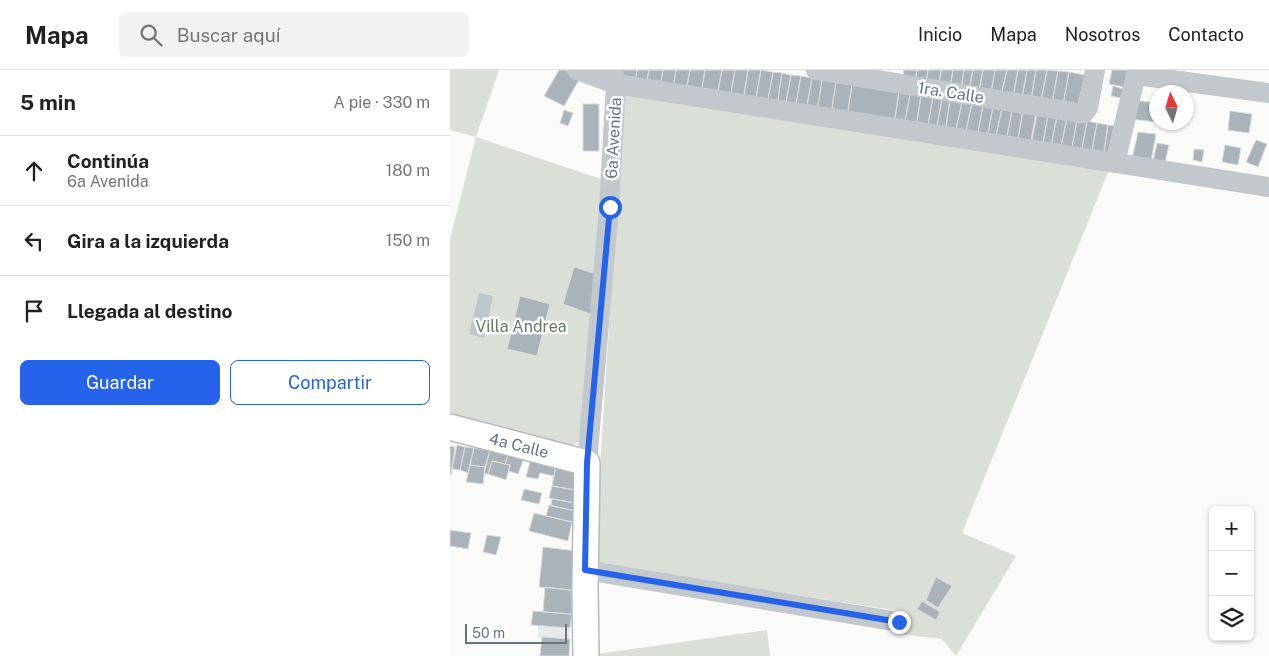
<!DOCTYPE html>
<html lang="es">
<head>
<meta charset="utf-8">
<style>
	:root { --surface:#fff; --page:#f2f2f2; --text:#202124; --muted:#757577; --line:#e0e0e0; --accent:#2563eb }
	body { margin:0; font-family:"Public Sans",sans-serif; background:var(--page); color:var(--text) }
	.controls { position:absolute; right:15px; bottom:15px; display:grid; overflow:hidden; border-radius:8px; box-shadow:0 1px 4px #0004 }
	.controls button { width:45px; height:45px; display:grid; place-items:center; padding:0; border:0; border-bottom:1px solid var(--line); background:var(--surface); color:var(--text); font:25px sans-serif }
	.compass { position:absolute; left:699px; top:15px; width:45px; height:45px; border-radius:50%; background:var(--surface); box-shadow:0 1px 4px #0004; rotate:355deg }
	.scale { position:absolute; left:15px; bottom:12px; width:102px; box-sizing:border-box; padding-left:5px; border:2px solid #657683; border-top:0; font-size:14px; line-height:18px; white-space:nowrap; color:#657683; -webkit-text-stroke:4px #fff; paint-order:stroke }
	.stop { position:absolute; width:15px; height:15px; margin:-11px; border:4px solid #2563eb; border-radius:50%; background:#fff }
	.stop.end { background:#2563eb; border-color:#fff; box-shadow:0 1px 5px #0008 }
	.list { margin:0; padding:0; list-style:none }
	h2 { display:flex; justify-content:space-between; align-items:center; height:65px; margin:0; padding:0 20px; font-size:21px }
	h2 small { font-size:16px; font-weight:400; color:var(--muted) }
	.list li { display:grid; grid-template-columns:32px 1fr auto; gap:15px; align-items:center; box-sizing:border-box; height:70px; padding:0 20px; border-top:1px solid var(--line) }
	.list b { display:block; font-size:19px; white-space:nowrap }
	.list p { margin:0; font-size:16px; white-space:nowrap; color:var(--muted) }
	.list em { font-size:16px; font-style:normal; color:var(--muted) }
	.actions { display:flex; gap:10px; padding:15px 20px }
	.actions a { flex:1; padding:11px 0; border:1px solid var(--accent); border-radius:8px; text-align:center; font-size:18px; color:var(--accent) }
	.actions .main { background:var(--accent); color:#fff }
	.icon { flex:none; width:28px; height:28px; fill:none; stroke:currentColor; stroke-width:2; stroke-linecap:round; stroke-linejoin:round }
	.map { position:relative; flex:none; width:819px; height:586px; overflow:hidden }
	header { display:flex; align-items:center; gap:30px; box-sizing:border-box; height:70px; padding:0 25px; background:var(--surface); border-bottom:1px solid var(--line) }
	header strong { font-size:24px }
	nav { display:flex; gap:28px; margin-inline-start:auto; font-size:18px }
	.search { width:350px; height:45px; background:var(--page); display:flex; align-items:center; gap:12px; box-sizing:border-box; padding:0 18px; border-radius:8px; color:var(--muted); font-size:19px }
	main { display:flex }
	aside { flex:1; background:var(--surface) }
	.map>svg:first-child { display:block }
</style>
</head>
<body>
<header>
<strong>Mapa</strong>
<div class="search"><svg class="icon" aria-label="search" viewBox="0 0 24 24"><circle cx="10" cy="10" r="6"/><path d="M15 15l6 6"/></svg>Buscar aquí</div>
<nav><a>Inicio</a><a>Mapa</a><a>Nosotros</a><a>Contacto</a></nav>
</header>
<main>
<aside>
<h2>5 min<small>A pie · 330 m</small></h2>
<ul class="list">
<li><svg class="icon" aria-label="ahead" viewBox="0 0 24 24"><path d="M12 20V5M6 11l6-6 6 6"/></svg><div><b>Continúa</b><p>6a Avenida</p></div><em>180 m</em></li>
<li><svg class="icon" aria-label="left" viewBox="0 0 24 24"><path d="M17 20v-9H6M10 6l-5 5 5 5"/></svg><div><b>Gira a la izquierda</b></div><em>150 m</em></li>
<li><svg class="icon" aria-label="arrive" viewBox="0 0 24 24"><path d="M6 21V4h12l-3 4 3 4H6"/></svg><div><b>Llegada al destino</b></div></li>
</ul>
<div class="actions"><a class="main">Guardar</a><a>Compartir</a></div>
</aside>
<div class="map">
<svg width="819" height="586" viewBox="0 0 819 586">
	<rect width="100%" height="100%" fill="#fafaf8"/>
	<path fill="#e8e9e9" d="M88,556l32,2v11l-32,-2z"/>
	<path fill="#dadfd7" d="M0,0h49l-23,67 125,42 -17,260 -21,12 -113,-29v-183l26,-102 -26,-7z
		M174,18l487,77 -149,368 54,23 -60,100 -14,-17 -44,-5 1,-23 -305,-48z
		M317,560l3,26h-173v-2z"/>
	<path fill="#bbc7cb" d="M29,223l14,3 -9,42 -15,-4z"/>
	<path fill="#aab3b9" stroke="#dcdcda" d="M109,0h6l15,8 -16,28 -20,-10z
		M172,0h15l-2,13 -12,-1z
		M187,0h12l-3,15 -11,-2z
		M199,0h14l-3,17 -14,-2z
		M213,0h13l-3,19 -13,-2z
		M226,0h14l-4,21 -13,-2z
		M240,0h15l-4,24 -15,-3z
		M255,0h17l-5,26 -16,-2z
		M272,0h13l-5,29 -13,-3z
		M285,0h13l-5,31 -13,-2z
		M298,0h13l-6,33 -12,-2z
		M311,0l12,2 -6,33 -12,-2z
		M454,0h13l-2,11 -13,-2z
		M467,0h11l-2,13 -11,-2z
		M478,0h13l-2,15 -13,-2z
		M491,0h12l-3,17 -11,-2z
		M503,0h11l-3,19 -11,-2z
		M514,0h9l-4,20 -8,-1z
		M523,0h10l-4,21 -10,-1z
		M533,0h12l-4,23 -12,-2z
		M545,0h12l-6,25 -10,-2z
		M557,0h11l-5,27 -12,-2z
		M568,0h9l-5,28 -9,-1z
		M577,0h9l-5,30 -9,-2z
		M586,0h11l-6,31 -10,-1z
		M597,0l11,1 -6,32 -11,-2z
		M662,0h17l-4,17 -16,-3z
		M608,1l11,1 -6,33 -11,-2z
		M323,2l9,1 -5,33 -10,-1z
		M619,2l16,3 -7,30h-15z
		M332,3l9,2 -6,33 -8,-2z
		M341,5l10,1 -6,33 -10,-1z
		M351,6l11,2 -6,33 -11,-2z
		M362,8l10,2 -5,32 -11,-1z
		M372,10l14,2 -5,33 -14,-3z
		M386,12l16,2 -5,33 -16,-2z
		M402,14l47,8 -5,32 -47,-7z
		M663,16l10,3 -2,9 -10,-2z
		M449,22l11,2 -6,32 -10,-2z
		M460,24l11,1 -5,33 -12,-2z
		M471,25l12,2 -6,33 -11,-2z
		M483,27l9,2 -6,32 -9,-1z
		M492,29l8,1 -5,33 -9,-2z
		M500,30l12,2 -7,32 -10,-1z
		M683,30l23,3v19l-25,-3z
		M512,32l10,1 -7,33 -10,-2z
		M522,33l11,2 -6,33 -12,-2z
		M133,34h16v47h-16z
		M533,35l10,2 -6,32 -10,-1z
		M543,37l9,1 -7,32 -8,-1z
		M552,38l10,2 -6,32 -11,-2z
		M114,40l9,3 -5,13 -8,-3z
		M562,40l11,1 -6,33 -11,-2z
		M573,41l13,2 -6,33 -13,-2z
		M780,41l22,3 -3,19 -21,-3z
		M587,44l11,1 -6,33 -11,-2z
		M598,45l9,2 -7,33 -8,-2z
		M607,47l10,1 -7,33 -10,-1z
		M617,48l10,2 -6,33 -11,-2z
		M627,50l10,1 -6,33 -10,-1z
		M637,51l10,2 -6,33 -10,-2z
		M647,53l11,2 -5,33 -12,-2z
		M658,55l12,2 -8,33 -9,-2z
		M688,62l18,2 -5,27 -19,-2z
		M806,70l11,4 -9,23 -12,-5z
		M707,73l12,2 -4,18 -12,-2z
		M775,75l16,3 -3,17 -16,-3z
		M744,79l10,1 -2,12 -9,-2z
		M124,197l22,7 -3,41 -30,-11z
		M70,226l30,8 -13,52 -30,-7z
		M7,375l8,2 -5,23 -8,-1z
		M0,376l5,1 -4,28h-1z
		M15,377l9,1 -6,25 -8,-3z
		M24,378l16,2 -5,17 -15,-2z
		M40,380l18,5 -3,9 -13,-3 -4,13h-4z
		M58,385l16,3 -6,16 -9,-3 1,-6 -5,-1z
		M81,388l25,7 -2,11 -14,-3 -2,6 -12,-2z
		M42,391l18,4 -4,15 -18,-6z
		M20,395l15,2 -2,17 -17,-2z
		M106,395l20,7 5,19 -29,-5z
		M102,416l29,5v13l-32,-6z
		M74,419l18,4 -3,11 -18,-4z
		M102,429l29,5v8l-30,-6z
		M99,435l32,7v12l-35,-8z
		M84,443l38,9 -4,19 -39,-10z
		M0,460l21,3 -3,16 -18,-3z
		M37,465l14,2 -5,18 -13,-3z
		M93,477l33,4 -5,39 -32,-3z
		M486,507l16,9 -14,22 -12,-8z
		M95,517l26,3 1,24 -29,-2z
		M472,531l18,11 -4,8 -19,-11z
		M83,541l39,3 -2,14 -39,-3z
		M92,567l28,2 -1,17h-29z"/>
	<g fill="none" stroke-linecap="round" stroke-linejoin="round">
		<g stroke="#b5babe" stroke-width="28">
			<path id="major" d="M0,357l137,36 -2,126 1,67"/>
		</g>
		<path stroke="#c3c8cc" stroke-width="20" d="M127,0l39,14 653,103
			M366,0l263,43h5l4,-5 7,-38
			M686,5l133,18
			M665,93l22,-93
			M137,393l22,-256 7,-123 -3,-13
			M135,500l314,52"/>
		<use href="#major" stroke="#fff" stroke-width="25"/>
	</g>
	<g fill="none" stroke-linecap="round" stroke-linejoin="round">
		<path stroke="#2563eb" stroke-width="6" d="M160,137l-23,256 -2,107 314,52"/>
	</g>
	<g text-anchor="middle" stroke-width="5" stroke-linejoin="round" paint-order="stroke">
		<g font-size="16" fill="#657683" stroke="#fff">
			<text transform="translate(501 22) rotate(9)" y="6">1ra. Calle</text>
			<text transform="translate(163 68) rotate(-87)" y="6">6a Avenida</text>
			<text transform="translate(69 375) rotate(14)" y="6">4a Calle</text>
		</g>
		<g font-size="16" fill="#687a64" stroke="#fff">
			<text x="71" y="262">Villa Andrea</text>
		</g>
	</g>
</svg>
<div class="controls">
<button>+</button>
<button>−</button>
<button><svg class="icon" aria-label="layers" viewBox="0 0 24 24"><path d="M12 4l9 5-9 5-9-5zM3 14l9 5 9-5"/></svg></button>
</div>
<svg class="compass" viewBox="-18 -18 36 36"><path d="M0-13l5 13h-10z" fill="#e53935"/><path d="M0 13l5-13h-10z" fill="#757577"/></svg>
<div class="scale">50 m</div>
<div class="stop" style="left:160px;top:137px"></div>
<div class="stop end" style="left:449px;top:552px"></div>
</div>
</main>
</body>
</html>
